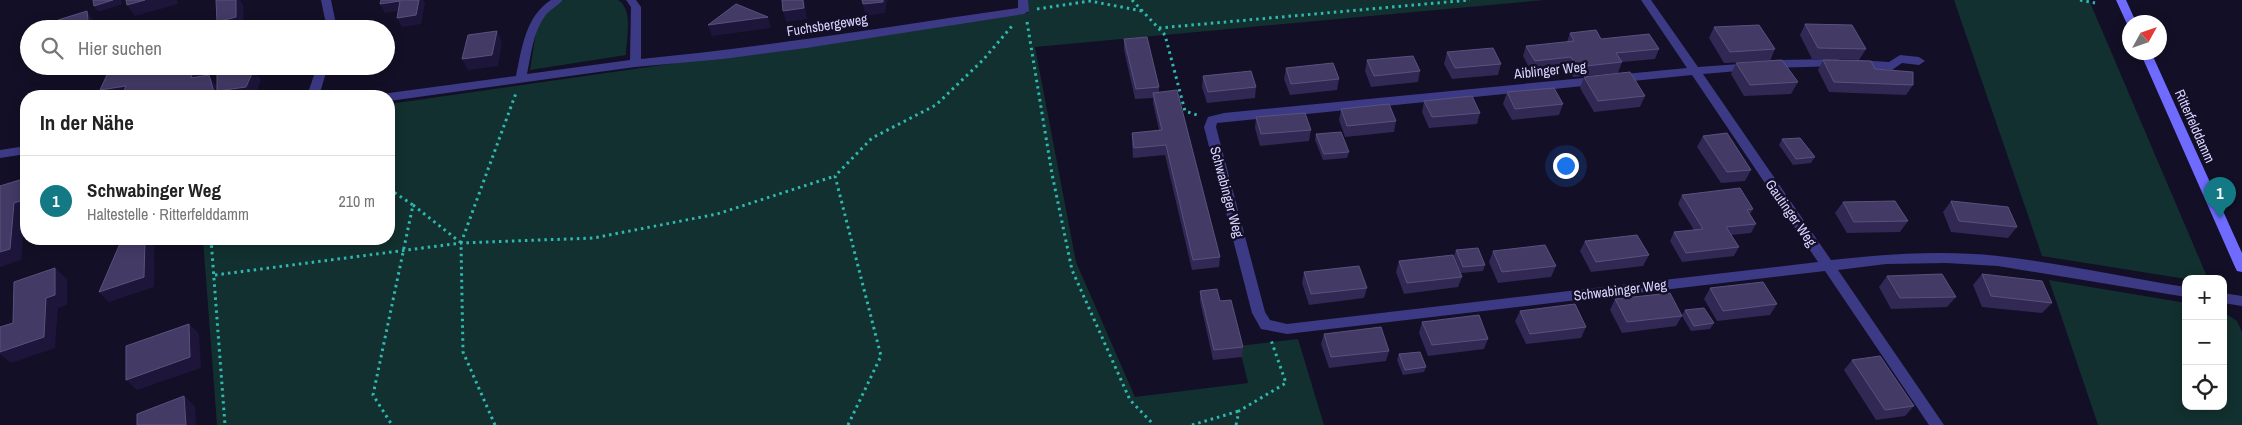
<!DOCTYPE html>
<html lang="de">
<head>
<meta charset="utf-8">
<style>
	:root { --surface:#fff; --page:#f6f6f6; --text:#222; --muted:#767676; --line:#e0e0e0; --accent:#137a85 }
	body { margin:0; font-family:"Archivo Narrow",sans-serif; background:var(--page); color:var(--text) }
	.controls { position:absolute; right:15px; bottom:15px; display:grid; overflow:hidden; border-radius:10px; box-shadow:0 2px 12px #0003 }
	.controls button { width:45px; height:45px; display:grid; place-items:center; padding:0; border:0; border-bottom:1px solid var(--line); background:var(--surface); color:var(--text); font:25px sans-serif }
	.compass { position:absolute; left:2122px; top:15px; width:45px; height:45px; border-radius:50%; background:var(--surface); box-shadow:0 2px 12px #0003; rotate:50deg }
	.you { position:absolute; left:1565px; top:165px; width:18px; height:18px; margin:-12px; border:4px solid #fff; border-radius:50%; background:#1a73e8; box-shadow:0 0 0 8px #1a73e833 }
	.badge { display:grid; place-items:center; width:32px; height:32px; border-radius:50%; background:var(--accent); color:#fff; font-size:16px; font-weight:700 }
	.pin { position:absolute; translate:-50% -41px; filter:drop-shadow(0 1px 2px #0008) }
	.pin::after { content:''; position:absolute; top:26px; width:18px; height:15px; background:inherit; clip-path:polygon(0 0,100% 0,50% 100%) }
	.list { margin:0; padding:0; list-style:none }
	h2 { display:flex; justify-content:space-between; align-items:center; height:65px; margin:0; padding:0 20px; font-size:21px }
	h2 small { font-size:16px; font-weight:400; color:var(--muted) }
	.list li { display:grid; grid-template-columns:32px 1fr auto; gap:15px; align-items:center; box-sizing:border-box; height:90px; padding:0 20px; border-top:1px solid var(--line) }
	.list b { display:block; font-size:19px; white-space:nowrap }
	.list p { margin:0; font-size:16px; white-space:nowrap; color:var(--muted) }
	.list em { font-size:16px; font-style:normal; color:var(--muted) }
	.icon { flex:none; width:28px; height:28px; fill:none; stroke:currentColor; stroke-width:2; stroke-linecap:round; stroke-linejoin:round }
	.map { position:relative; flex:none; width:2242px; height:425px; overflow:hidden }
	.search { position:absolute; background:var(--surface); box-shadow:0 2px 12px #0003; left:20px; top:20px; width:375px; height:55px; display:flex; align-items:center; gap:12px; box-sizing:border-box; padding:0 18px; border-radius:28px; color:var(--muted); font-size:19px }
	.panel { position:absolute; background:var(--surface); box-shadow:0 2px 12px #0003; left:20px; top:90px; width:375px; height:155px; border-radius:20px }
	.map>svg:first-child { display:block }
</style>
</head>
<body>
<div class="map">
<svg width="2242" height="425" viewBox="0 0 2242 425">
	<rect width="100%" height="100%" fill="#130f26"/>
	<path fill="#12302f" d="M564,0h54c16,10 8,38 8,55l-96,15 8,-51 10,-11z
		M1026,0h518l-509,47 41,215 59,135 113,-14 -9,-37 59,-7 26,86h-1107l-14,-186h186v-135l639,-91z
		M1954,0h135l119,279h-22l-144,-23z
		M2049,280l137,23v103h37v-94l14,9 5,11v93h-144z"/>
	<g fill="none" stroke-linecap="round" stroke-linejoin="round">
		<path stroke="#2fb8b0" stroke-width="3" stroke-dasharray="2.5 4" stroke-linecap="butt" d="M1132,0l33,35 20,76 15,5
			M2080,0l15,3
			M1037,9l53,-8 52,10
			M1027,22l25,152 20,96 58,130 24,25
			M1159,28l311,-28
			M389,189l24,16 -40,190 19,30
			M413,205l47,37
			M211,239l14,186
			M215,275l246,-32 133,-5 123,-24 118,-38
			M495,425l-32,-73 -2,-109 55,-150
			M848,425l33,-69 -46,-180 37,-38 64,-33 47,-45 29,-34
			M1192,425l47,-14
			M1236,425l3,-14 47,-28 -15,-43"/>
		<path fill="#3d3a85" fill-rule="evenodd" d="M321,0h10l6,29h-10z
			M551,0h12c-5,6 -13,9 -18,16 -12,16 -14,39 -18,58l103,-14 1,-53 -5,-7h10l5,7v52c126,-12 251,-33 377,-51v-8h10l1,11 -5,3 -218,34 -83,11 -88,8 -246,34v-5h-5l5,-3 127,-17c6,-28 9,-59 35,-76z
			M1641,0h10l47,67 56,-4 2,3 -2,3 -4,1 -47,4 128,186c56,-6 112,-10 167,-4 63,7 125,21 188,31v10l-188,-31 -52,-3 -60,1 -48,6 106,155h-15l-104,-154 -538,63 -26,-5 -9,-16 -48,-186 4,-10 16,-4 463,-45zM1692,75l126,187 -531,62 -17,-4 -5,-8 -49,-185 1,-4z
			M1900,55l19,2 6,4 -6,4 -17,-2 -10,7 -35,-2 -6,-4 6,-4 32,2z
			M1837,59l4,1 2,3 -2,3 -71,2 -6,-4 6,-4z
			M317,66h11l-9,30h-12z
			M26,146v8l-26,4v-8z
			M2223,293l19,3v10l-19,-3z"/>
		<path fill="#6f6bff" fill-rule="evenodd" d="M2116,0h10l10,22 -9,2z
			M2140,52h11l91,201v19l-5,-1 -2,-4z"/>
	</g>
	<path fill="#312854" d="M1805,24l61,25 -7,11 -47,-1 -12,-24z
		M1714,27l61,22 -5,12 -46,2 -15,-25z
		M1570,33l31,6 58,10 -4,10 -33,3 -4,11 -45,4 -5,-9 -37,3 -8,-15 3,-10 41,-4z
		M1124,39l35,48v5l61,165 -1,10 -27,3 -27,-115 -32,3 -1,-14v-11l27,-3 -6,-27v-5l-18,1 -11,-49z
		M1447,52l54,12 -3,11 -46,4 -8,-15z
		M1367,60l53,11 -2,11 -47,5 -6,-16z
		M1823,60l52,9 38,16 -7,10 -77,-3 -11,-22z
		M1736,63l62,19 -7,12 -47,2 -13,-22z
		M1286,68l53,11 -2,11 -47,5 -6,-16z
		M1203,76l53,11 -1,11 -48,5 -5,-16z
		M1584,77l61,19 -5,11 -46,5 -14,-24z
		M1507,92l56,12 -4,11 -47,5 -9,-16z
		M1424,101l56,12 -3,11 -48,4 -7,-16z
		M1341,109l55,12 -2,11 -49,5 -6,-17z
		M1256,117l55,13 -2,11 -49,5 -5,-18z
		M1316,134l33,18 -2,6 -24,2 -8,-20z
		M1703,136l48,34 -6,11 -24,2 -24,-36z
		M1782,139l33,18 -4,6 -18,2 -14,-20z
		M1682,195l71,14 -3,5 6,10 -5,9 -20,2 8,12 -5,9 -52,6 -12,-21 4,-9 20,-2 -16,-26z
		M1951,201l66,26 -9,11 -57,-6 -8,-20z
		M1843,202l65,19 -8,11 -53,1 -12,-20z
		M1585,241l64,14 -6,11 -52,6 -11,-21z
		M1456,250l29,15 -2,6 -22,2 -7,-17z
		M1493,251l63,15 -5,11 -53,6 -9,-21z
		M1399,261l63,16 -4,10 -54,7 -8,-22z
		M1304,272l63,16 -3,10 -55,7 -7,-22z
		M1982,274l70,29 -10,10 -60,-6 -9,-22z
		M1887,276l69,21 -9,10 -56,2 -12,-22z
		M1710,288l67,16 -7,11 -53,6 -13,-22z
		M1200,291l20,10 23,46 -1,10 -29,3 -13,-59z
		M1615,299l67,16 3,-5 29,13 -4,6 -19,2 -9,-15 -6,10 -54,7 -12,-23z
		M1520,311l66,16 -5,11 -55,6 -11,-23z
		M1422,322l66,17 -4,10 -56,7 -9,-23z
		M1324,334l65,17 -3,10 -57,7 -8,-24z
		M1399,354l27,13 -2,5 -21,3 -6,-15z
		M1852,360l62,46 -9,10 -29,4 -32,-50z"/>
	<path fill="#1d163a" d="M113,0h8l1,4 -24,8 -4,-6z
		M145,0h32l1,4 -43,12 -8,-11z
		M236,0h4l3,5 1,23 -23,1 -4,-7z
		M419,0h4l2,3 -4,21 -19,3 -5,-9z
		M803,0h1l3,19 -21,3 -3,-11z
		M883,0h4l-2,13 -20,3 -2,-12z
		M400,1l5,9 -20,3 -5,-9z
		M87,11l8,11 2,7h-8z
		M768,17l3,11 -59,8 -4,-11z
		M497,31l5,11 -4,24 -30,4 -6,-11z
		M195,66h8v2l2,3 -6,17 -8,-10z
		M254,69l7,11 -6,16h-34l-2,-3 1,3h-34l23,-21 8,11 1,5z
		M126,86l9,10h-30l-5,-6z
		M26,199v14l-1,1 -4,46 -21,7v-15l14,-49z
		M145,239h11l-2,5v43l-45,15 -10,-10z
		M55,268l12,11v26l-9,3 -3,40 -44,15 -11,-9v-2l46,-54z
		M189,324l10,10 2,34 -64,22 -11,-10z
		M184,396l11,10 1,19h-10z"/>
	<path fill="#433a66" stroke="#5a527e" d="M93,0h20l-19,6z
		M126,0h19l-18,5z
		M216,0h20v17l-19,5z
		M381,0h38l-3,15 -19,3 3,-17 -20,3z
		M782,0h21l1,8 -21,3z
		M862,0h21v2l-20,2z
		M736,4l32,13 -60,8z
		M87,11l2,18h-29l-2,-9z
		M1805,24l47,1 14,24 -48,-1z
		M1759,25l16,24 -45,3 -16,-25z
		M1596,30l5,9 48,-5 10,15 -43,4 6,9 -45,5 -6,-10 -36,4 -9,-15 48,-5 -4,-8z
		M497,31l-5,24 -30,4 6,-24z
		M1147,37l12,50 -23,2 -12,-50z
		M1493,48l8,16 -46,4 -8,-16z
		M1413,56l7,15 -46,5 -7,-16z
		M1782,60l16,22 -48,3 -14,-22z
		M1823,60l48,1 4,8 38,3v13l-79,-3z
		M1333,63l6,16 -48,5 -5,-16z
		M111,66h84l-4,12 18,-3 5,17 -28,4h-27l1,-1 -10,1h-28l4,-10 -26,4z
		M254,69l-8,18 -29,4v-17z
		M1251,71l5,16 -48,5 -5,-16z
		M1630,72l15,24 -47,5 -14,-24z
		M1554,88l9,16 -48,5 -8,-17z
		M1177,90l43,167 -27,3 -27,-115 -32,3 -2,-15 30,-3 -9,-37z
		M1472,96l8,17 -48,4 -8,-16z
		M1389,104l7,17 -49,5 -6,-17z
		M1305,113l6,17 -50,4 -5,-17z
		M1341,132l8,20 -25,2 -8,-20z
		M1727,133l24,37 -24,2 -24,-36z
		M1800,138l15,19 -19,2 -14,-20z
		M26,178v21l-12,4 -4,46 -10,3v-66z
		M1740,188l13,21 -6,1 9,14 -30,3 13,20 -53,6 -12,-21 29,-3 -21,-34z
		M1895,201l13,20 -54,1 -11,-20z
		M1951,201l57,6 9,20 -58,-6z
		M1637,235l12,20 -53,7 -11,-21z
		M122,239h23l-1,38 -45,15z
		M1545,245l11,21 -54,6 -9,-21z
		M1478,248l7,17 -22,2 -7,-17z
		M1453,255l9,22 -55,6 -8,-22z
		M1359,266l8,22 -56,6 -7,-22z
		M55,268v27l-9,3 -2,39 -44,15v-25l13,-4 1,-41z
		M1942,274l14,23 -56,1 -13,-22z
		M1982,274l60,7 10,22 -61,-7z
		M1763,282l14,22 -54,7 -13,-23z
		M1217,289l3,12 11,-1 12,47 -29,3 -14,-59z
		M1670,293l12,23 -55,6 -12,-23z
		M1575,304l11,23 -56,7 -10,-23z
		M1704,308l10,15 -20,3 -9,-16z
		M1479,315l9,24 -56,6 -10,-23z
		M189,324l1,33 -64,23v-34z
		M1381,327l8,24 -58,6 -7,-23z
		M1420,352l6,15 -21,3 -6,-16z
		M1880,356l34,50 -29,4 -33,-50z
		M184,396l2,29h-49v-11z"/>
	<g text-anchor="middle" stroke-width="5" stroke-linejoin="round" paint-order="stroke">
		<g font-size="14" fill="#d9d4ff" stroke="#130f26">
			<text transform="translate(827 25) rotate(-9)" y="5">Fuchsbergeweg</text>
			<text transform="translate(1550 70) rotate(-6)" y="5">Aiblinger Weg</text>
			<text transform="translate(2195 126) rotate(66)" y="5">Ritterfelddamm</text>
			<text transform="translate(1227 192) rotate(75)" y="5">Schwabinger Weg</text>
			<text transform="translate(1791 213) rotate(55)" y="5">Gautinger Weg</text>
			<text transform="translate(1620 290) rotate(-7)" y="5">Schwabinger Weg</text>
		</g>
	</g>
</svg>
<div class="controls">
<button>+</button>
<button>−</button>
<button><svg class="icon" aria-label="locate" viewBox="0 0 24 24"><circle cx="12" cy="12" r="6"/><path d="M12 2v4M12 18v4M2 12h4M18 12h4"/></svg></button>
</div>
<svg class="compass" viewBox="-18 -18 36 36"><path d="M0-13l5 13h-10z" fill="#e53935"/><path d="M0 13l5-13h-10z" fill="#767676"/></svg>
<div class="you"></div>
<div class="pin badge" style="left:2220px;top:218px">1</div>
<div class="search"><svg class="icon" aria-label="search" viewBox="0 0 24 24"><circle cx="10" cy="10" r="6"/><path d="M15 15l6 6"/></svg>Hier suchen</div>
<section class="panel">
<h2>In der Nähe<small></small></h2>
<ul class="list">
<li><span class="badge">1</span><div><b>Schwabinger Weg</b><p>Haltestelle · Ritterfelddamm</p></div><em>210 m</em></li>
</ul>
</section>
</div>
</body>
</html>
